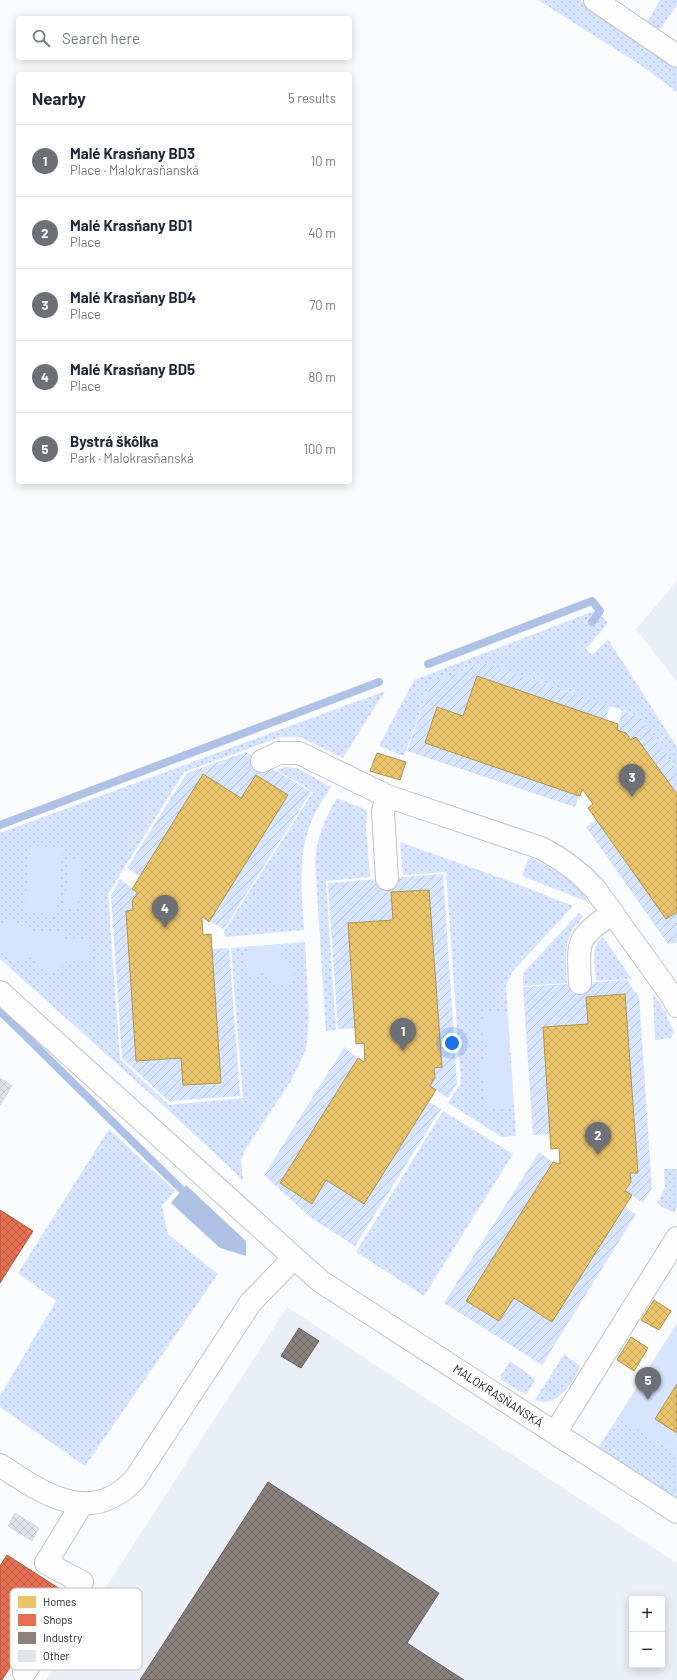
<!DOCTYPE html>
<html lang="en">
<head>
<meta charset="utf-8">
<style>
	:root { --surface:#fff; --page:#f2f2f3; --text:#1f2937; --muted:#747a83; --line:#e0e1e3; --accent:#6d7076 }
	body { margin:0; font-family:Barlow,sans-serif; background:var(--page); color:var(--text) }
	.controls { position:absolute; right:12px; bottom:12px; display:grid; overflow:hidden; border-radius:4px; box-shadow:0 2px 10px #0003 }
	.controls button { width:36px; height:36px; display:grid; place-items:center; padding:0; border:0; border-bottom:1px solid var(--line); background:var(--surface); color:var(--text); font:20px sans-serif }
	.you { position:absolute; left:452px; top:1043px; width:14px; height:14px; margin:-10px; border:3px solid #fff; border-radius:50%; background:#1a73e8; box-shadow:0 0 0 6px #1a73e833 }
	.badge { display:grid; place-items:center; width:26px; height:26px; border-radius:50%; background:var(--accent); color:#fff; font-size:13px; font-weight:700 }
	.pin { position:absolute; translate:-50% -33px; filter:drop-shadow(0 1px 2px #0008) }
	.pin::after { content:''; position:absolute; top:21px; width:14px; height:12px; background:inherit; clip-path:polygon(0 0,100% 0,50% 100%) }
	.list { margin:0; padding:0; list-style:none }
	h2 { display:flex; justify-content:space-between; align-items:center; height:52px; margin:0; padding:0 16px; font-size:17px }
	h2 small { font-size:13px; font-weight:400; color:var(--muted) }
	.list li { display:grid; grid-template-columns:26px 1fr auto; gap:12px; align-items:center; box-sizing:border-box; height:72px; padding:0 16px; border-top:1px solid var(--line) }
	.list b { display:block; font-size:15px; white-space:nowrap }
	.list p { margin:0; font-size:13px; white-space:nowrap; color:var(--muted) }
	.list em { font-size:13px; font-style:normal; color:var(--muted) }
	.icon { flex:none; width:22px; height:22px; fill:none; stroke:currentColor; stroke-width:2; stroke-linecap:round; stroke-linejoin:round }
	.map { position:relative; flex:none; width:677px; height:1680px; overflow:hidden }
	.search { position:absolute; background:var(--surface); box-shadow:0 2px 10px #0003; left:16px; top:16px; width:336px; height:44px; display:flex; align-items:center; gap:10px; box-sizing:border-box; padding:0 14px; border-radius:4px; color:var(--muted); font-size:15px }
	.panel { position:absolute; background:var(--surface); box-shadow:0 2px 10px #0003; left:16px; top:72px; width:336px; height:412px; border-radius:4px }
	.map>svg:first-child { display:block }
</style>
</head>
<body>
<div class="map">
<svg width="677" height="1680" viewBox="0 0 677 1680">
	<defs>
		<pattern id="grass-dots" width="8" height="8" patternUnits="userSpaceOnUse"><rect width="8" height="8" fill="#d7e4fe"/><path d="M2 2h.1M6 6h.1" fill="none" stroke="#b8c3da" stroke-width="1.8" stroke-linecap="round"/></pattern>
		<pattern id="garden-furrows" width="10" height="10" patternUnits="userSpaceOnUse"><rect width="10" height="10" fill="#d7e4fe"/><path d="M-1 1l2-2M0 10L10 0M9 11l2-2" fill="none" stroke="#b8c3da"/></pattern>
		<pattern id="homes-cross-hatch" width="8" height="8" patternUnits="userSpaceOnUse"><rect width="8" height="8" fill="#e9c46a"/><path d="M0 0l8 8M0 8l8-8" fill="none" stroke="#c8a85c"/></pattern>
		<pattern id="shops-cross-hatch" width="8" height="8" patternUnits="userSpaceOnUse"><rect width="8" height="8" fill="#e76f51"/><path d="M0 0l8 8M0 8l8-8" fill="none" stroke="#bb5b44"/></pattern>
		<pattern id="industry-cross-hatch" width="8" height="8" patternUnits="userSpaceOnUse"><rect width="8" height="8" fill="#8a817c"/><path d="M0 0l8 8M0 8l8-8" fill="none" stroke="#706966"/></pattern>
		<pattern id="building-cross-hatch" width="8" height="8" patternUnits="userSpaceOnUse"><rect width="8" height="8" fill="#e0e4e9"/><path d="M0 0l8 8M0 8l8-8" fill="none" stroke="#c0c3c8"/></pattern>
	</defs>
	<rect width="100%" height="100%" fill="#f9fbfd"/>
	<path fill="#eaeef6" fill-rule="evenodd" d="M677,581v101l-41,-53z
		M287,1307l390,256v117h-631zM632,1599h30v66h-30z"/>
	<path fill="url(#grass-dots)" d="M538,0h42l97,68v24l-35,-26z
		M660,0h17v5l-19,27 -12,-8z
		M597,610l11,13 -22,26 6,6 16,-16 69,108v23l-38,-54 -156,-53 -52,20 -27,73 -25,-10 35,-66z
		M385,691l-42,67 -43,-21h-19l-97,35 -76,122 12,165 49,46 74,-7 -12,-150 74,-6 4,76 -3,32 -15,31 -46,69 -4,10 2,20 -77,-72 -166,-149v-126z
		M284,767l13,1 34,19c-6,10 -13,19 -17,29 -18,36 -12,76 -10,114l-79,7 -1,-6 89,-139 -36,-22z
		M337,798l30,12 -1,17 4,50 -44,4 10,149 -10,1 -11,-169c1,-24 10,-43 22,-64z
		M400,842l104,37 69,27 -60,65 -7,14 10,151 -14,1 -54,-34 13,-20 -15,-211 -43,3z
		M532,858c17,9 48,25 56,44l-66,-26 6,-17z
		M579,913l4,3 -6,9h-2c-12,20 -9,36 -8,58l-44,3v-13z
		M603,937l29,42 -36,2c-1,-15 -6,-34 7,-44z
		M653,994l11,16 10,22 -3,6 -16,2z
		M443,1111l70,43 -89,142 -68,-44z
		M109,1129l66,62 -13,15 6,28 50,40 -133,192 -85,-59v-11l56,-95 -38,-28z
		M664,1169h13v39l-3,5 -17,-9 8,-16z
		M564,1354l16,12c-7,17 -23,43 -45,34z
		M510,1361l24,17v4l-8,13 -25,-15v-5z
		M618,1417l59,36v45l-79,-50z"/>
	<path fill="#d7e4fe" d="M31,845l32,4 -7,66 -32,-4z
		M70,858l13,2 -6,49 -13,-1z
		M12,918c16,16 32,17 53,13v8l2,3 4,-1 2,-3 7,2 6,-2 6,12 -4,8 -7,3 -18,1 -1,6c-8,5 -21,4 -27,-5 -1,-2 -1,-4 -2,-6l-11,4 -10,-2 -12,-14v-14z
		M282,944l-2,14c3,2 6,2 9,4 16,11 -6,36 -20,13l-6,-2 -7,3c-13,-8 -14,-17 -7,-29z
		M488,1011h10l9,4 6,89c-20,14 -34,-1 -29,-23 -11,-20 1,-15 3,-29 2,-19 -17,-20 1,-41z
		M677,1323v61l-22,35 22,14v20l-59,-36z"/>
	<path fill="url(#garden-furrows)" d="M483,663l127,43 -5,14 -128,-44 -14,40 -26,-9 -12,36 154,53 -4,11 -168,-56 24,-68z
		M622,711l17,5 38,54v24l-40,-57 -6,3 -5,-7 -9,-3z
		M246,752l65,40 -87,137 -15,-8 79,-126 -32,-20 -15,23 -38,-24 -63,102 -13,-8 60,-95z
		M596,820l70,99 11,-7v31l-9,1 -82,-117z
		M443,874l14,209 -9,15 -18,-12 5,-8 -1,-10 8,-1 -13,-177 -38,2 2,28 -45,3 8,105 -18,1 -10,-146z
		M120,879l18,14 -6,8 49,157 2,27 38,-3 -9,-133 17,-1 11,148 -71,5 -47,-43 -11,-163z
		M627,980l12,17 13,191 -9,15 -18,-12 6,-9 -1,-9 8,-1 -13,-178 -39,3 2,27 -45,3 7,107 -17,1 -10,-148z
		M344,1047l14,11 -78,125 32,21 14,-24 38,24 65,-102 12,7 -86,137 -45,-29 -46,-42z
		M539,1152l14,10 -87,139 33,20 15,-23 38,24 72,-115 12,7 -94,151 -98,-62z"/>
	<path fill="#afc1e4" d="M186,1185l60,56v15l-26,-8 -49,-45z"/>
	<path fill="url(#homes-cross-hatch)" stroke="#ad9458" d="M477,676l141,48 -1,6 9,3 5,7 5,-3 41,57v118l-11,7 -78,-111 5,-4 -10,-14h-1l-2,6h-1l-154,-53 12,-36 26,9z
		M377,753l29,9 -6,18 -30,-9z
		M203,774l38,24 15,-23 32,20 -79,127 -6,-5 -1,1 1,17 8,-1 10,149 -38,2 -2,-27 -45,3 -10,-150 7,-1 -1,-9 6,-8 -6,-4z
		M429,890l13,177 -8,1 1,10 -5,8 6,4 -72,114 -38,-24 -14,24 -32,-21 78,-125 6,4 1,-2 -1,-17 -8,1 -8,-121 45,-3 -2,-28z
		M625,994l13,179h-8l1,9 -6,9 7,4 -80,127 -38,-24 -15,23 -33,-20 87,-139 7,2 -1,-16 -8,1 -8,-122 45,-3 -2,-27z
		M654,1300l17,11 -12,19 -18,-10z
		M631,1337l17,11 -14,23 -17,-11z
		M677,1384v49l-22,-14z"/>
	<path fill="url(#shops-cross-hatch)" stroke="#ac5946" d="M0,1210l33,21 -33,52z
		M7,1555l53,34 -58,91h-2v-114z"/>
	<path fill="url(#industry-cross-hatch)" stroke="#6a6565" d="M299,1328l20,13 -18,27 -20,-12z
		M268,1482l171,111 -32,50 57,37h-324z"/>
	<g fill="none" stroke-linecap="round" stroke-linejoin="round">
		<path stroke="#afc1e4" stroke-width="8" d="M428,664l164,-63 8,10 -8,11
			M0,825l379,-143
			M0,1011l182,179"/>
	</g>
	<path fill="url(#building-cross-hatch)" stroke="#d5d9de" d="M0,1078l12,8 -12,19z
		M15,1513l24,15 -7,13 -24,-15z"/>
	<g fill="none" stroke-linecap="round" stroke-linejoin="round">
		<g stroke="#c0c3c8" stroke-width="24">
			<path id="minor" d="M595,0l82,56
				M262,761l17,-8h20l88,43 154,52c21,11 38,23 54,41l77,107 5,10
				M387,879l-4,-68 4,-15
				M580,983c-2,-43 -4,-45 33,-70
				M0,992l320,289 357,231
				M555,1433l122,-195
				M0,1465c43,29 91,62 135,14l116,-177 43,-44
				M24,1673l58,-91 -36,-19 36,-59"/>
		</g>
		<use href="#minor" stroke="#fefeff" stroke-width="22"/>
	</g>
	<g text-anchor="middle" stroke-width="4" stroke-linejoin="round" paint-order="stroke">
		<g font-size="12" fill="#21252e" stroke="#fff">
			<text transform="translate(498 1396) rotate(33)" y="4">MALOKRASŇANSKÁ</text>
		</g>
	</g>
	<rect x="10" y="1588" width="132" height="82" rx="6" fill="#fff" stroke="#bcbec0" stroke-width="1"/>
	<rect x="18" y="1596" width="18" height="12" fill="#e9c46a"/>
	<rect x="18" y="1614" width="18" height="12" fill="#e76f51"/>
	<rect x="18" y="1632" width="18" height="12" fill="#8a817c"/>
	<rect x="18" y="1650" width="18" height="12" fill="#e0e4e9"/>
	<g font-size="11" fill="#21252e">
		<text x="43" y="1606">Homes</text>
		<text x="43" y="1624">Shops</text>
		<text x="43" y="1642">Industry</text>
		<text x="43" y="1660">Other</text>
	</g>
</svg>
<div class="controls">
<button>+</button>
<button>−</button>
</div>
<div class="you"></div>
<div class="pin badge" style="left:403px;top:1051px">1</div>
<div class="pin badge" style="left:598px;top:1155px">2</div>
<div class="pin badge" style="left:632px;top:797px">3</div>
<div class="pin badge" style="left:165px;top:928px">4</div>
<div class="pin badge" style="left:648px;top:1400px">5</div>
<div class="search"><svg class="icon" aria-label="search" viewBox="0 0 24 24"><circle cx="10" cy="10" r="6"/><path d="M15 15l6 6"/></svg>Search here</div>
<section class="panel">
<h2>Nearby<small>5 results</small></h2>
<ul class="list">
<li><span class="badge">1</span><div><b>Malé Krasňany BD3</b><p>Place · Malokrasňanská</p></div><em>10 m</em></li>
<li><span class="badge">2</span><div><b>Malé Krasňany BD1</b><p>Place</p></div><em>40 m</em></li>
<li><span class="badge">3</span><div><b>Malé Krasňany BD4</b><p>Place</p></div><em>70 m</em></li>
<li><span class="badge">4</span><div><b>Malé Krasňany BD5</b><p>Place</p></div><em>80 m</em></li>
<li><span class="badge">5</span><div><b>Bystrá škôlka</b><p>Park · Malokrasňanská</p></div><em>100 m</em></li>
</ul>
</section>
</div>
</body>
</html>
